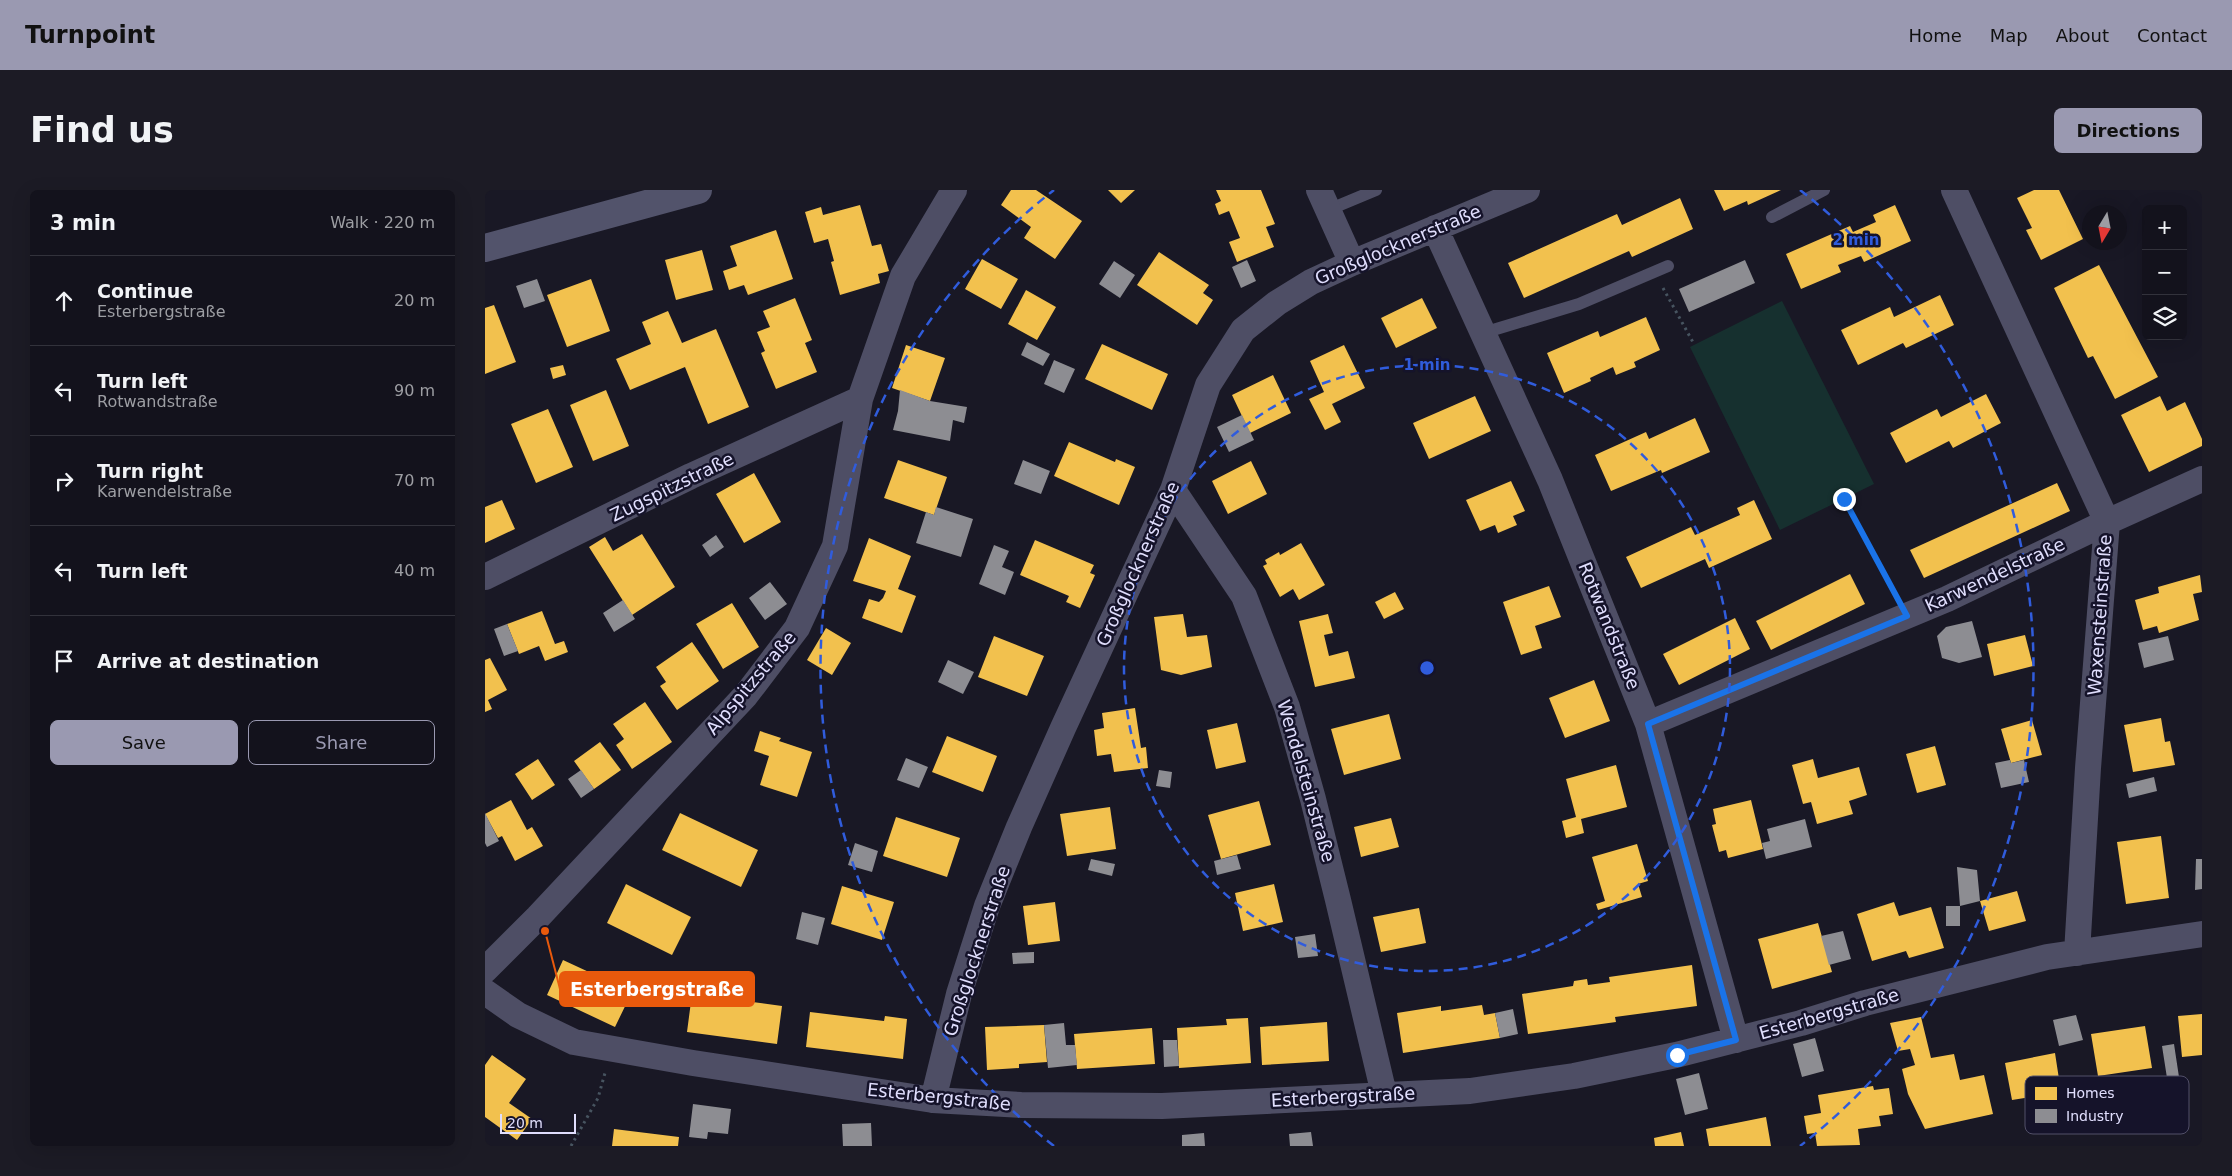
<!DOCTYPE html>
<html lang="en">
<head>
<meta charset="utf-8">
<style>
	:root { --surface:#13121c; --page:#1c1b25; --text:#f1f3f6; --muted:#9d9ea3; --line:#32323b; --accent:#9a99b1 }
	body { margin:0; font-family:"DejaVu Sans",sans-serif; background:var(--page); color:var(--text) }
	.controls { position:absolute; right:15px; top:15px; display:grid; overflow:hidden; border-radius:8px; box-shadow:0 5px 20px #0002 }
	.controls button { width:45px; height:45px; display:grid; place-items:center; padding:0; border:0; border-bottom:1px solid var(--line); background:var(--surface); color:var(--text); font:25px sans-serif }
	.compass { position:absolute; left:1597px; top:15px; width:45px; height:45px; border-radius:50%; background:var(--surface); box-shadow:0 5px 20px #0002; rotate:190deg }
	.scale { position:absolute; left:15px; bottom:12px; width:76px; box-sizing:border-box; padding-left:5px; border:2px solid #e0defd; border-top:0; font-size:14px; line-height:18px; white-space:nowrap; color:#e0defd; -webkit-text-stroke:4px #15132a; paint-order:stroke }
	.stop { position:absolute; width:15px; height:15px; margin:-11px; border:4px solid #1a73e8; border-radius:50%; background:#fff }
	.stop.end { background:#1a73e8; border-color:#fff; box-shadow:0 1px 5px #0008 }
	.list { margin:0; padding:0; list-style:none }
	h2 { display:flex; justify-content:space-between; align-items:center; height:65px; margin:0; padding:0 20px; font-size:21px }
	h2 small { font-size:16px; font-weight:400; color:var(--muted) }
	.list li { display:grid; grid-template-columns:32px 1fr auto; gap:15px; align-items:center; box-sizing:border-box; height:90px; padding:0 20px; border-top:1px solid var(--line) }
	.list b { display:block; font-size:19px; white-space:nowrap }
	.list p { margin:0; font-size:16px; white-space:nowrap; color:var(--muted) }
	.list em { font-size:16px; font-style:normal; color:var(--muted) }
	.actions { display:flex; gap:10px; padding:15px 20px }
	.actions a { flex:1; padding:11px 0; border:1px solid var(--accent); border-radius:8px; text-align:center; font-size:18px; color:var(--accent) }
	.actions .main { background:var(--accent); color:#111 }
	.icon { flex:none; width:28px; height:28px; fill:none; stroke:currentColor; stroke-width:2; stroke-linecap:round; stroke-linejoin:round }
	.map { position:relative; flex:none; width:1717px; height:956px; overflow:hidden; border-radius:8px }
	header { display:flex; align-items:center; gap:30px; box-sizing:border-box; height:70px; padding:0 25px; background:var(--accent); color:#111 }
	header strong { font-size:24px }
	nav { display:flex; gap:28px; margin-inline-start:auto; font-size:18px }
	.intro { display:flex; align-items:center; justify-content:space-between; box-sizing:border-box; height:120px; padding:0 30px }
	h1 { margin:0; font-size:35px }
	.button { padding:12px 22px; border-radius:8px; background:var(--accent); color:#111; font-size:18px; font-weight:700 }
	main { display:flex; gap:30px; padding:0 30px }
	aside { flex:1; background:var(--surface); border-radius:8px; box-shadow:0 5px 20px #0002 }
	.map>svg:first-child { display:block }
</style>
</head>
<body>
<header>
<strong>Turnpoint</strong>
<nav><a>Home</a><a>Map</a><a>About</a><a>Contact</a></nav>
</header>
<div class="intro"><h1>Find us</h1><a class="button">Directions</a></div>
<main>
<aside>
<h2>3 min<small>Walk · 220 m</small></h2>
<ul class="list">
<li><svg class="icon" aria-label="ahead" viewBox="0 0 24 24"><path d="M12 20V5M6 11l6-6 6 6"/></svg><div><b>Continue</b><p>Esterbergstraße</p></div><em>20 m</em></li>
<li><svg class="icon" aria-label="left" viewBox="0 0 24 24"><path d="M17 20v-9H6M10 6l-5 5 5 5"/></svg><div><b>Turn left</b><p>Rotwandstraße</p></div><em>90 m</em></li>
<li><svg class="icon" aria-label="right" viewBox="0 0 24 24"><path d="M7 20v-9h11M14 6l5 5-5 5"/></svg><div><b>Turn right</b><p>Karwendelstraße</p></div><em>70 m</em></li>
<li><svg class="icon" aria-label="left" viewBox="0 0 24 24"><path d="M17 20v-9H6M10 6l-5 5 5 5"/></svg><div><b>Turn left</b></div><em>40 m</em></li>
<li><svg class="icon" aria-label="arrive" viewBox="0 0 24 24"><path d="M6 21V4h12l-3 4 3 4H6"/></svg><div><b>Arrive at destination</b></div></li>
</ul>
<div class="actions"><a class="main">Save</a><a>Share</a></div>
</aside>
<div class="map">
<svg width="1717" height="956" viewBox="0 0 1717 956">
	<rect width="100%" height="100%" fill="#191825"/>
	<path fill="#16302f" d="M1297,111l92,183 -94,46 -90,-183z"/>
	<path fill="#f2c14e" d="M526,0h25l46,31 -27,38 -31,-21 7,-11 -30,-22z
		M623,0h27l-14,13z
		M731,0h45l14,34 -9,3 8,20 -37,15 -8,-20 11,-4 -11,-27 -10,4 -4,-11 6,-3z
		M1229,0h67l-33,15 -1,-4 -23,10z
		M1549,0h25l24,49 -42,21 -15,-30 6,-2 -15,-30z
		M1195,8l13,31 -61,28 -3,-6 -105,47 -16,-35 109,-49 5,11z
		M375,15l12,41 9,-2 8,27 -11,3 2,9 -40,12 -9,-33 3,-1 -6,-22 -14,4 -9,-31 16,-5 2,8z
		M1410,15l16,36 -47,21 -3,-6 -23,9 3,7 -40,17 -15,-35 64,-28 3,6 23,-10 -3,-7z
		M291,40l17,49 -45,16 -4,-10 -15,5 -6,-19 14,-5 -7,-20z
		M217,60l11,40 -37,10 -11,-40z
		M674,62l50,33 -6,8 10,7 -16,25 -60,-40z
		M497,69l36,20 -17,30 -36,-20z
		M1614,75l59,112 -43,22 -22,-43 -5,2 -34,-70z
		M106,89l19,52 -43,16 -20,-52z
		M541,100l30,17 -19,33 -29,-16z
		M1455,105l14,30 -48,23 -3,-5 -45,22 -17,-35 49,-23 4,10z
		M310,108l17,42 -7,3 12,29 -41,17 -15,-36 4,-2 -8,-19 13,-5 -7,-16z
		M937,108l15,30 -41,20 -15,-30z
		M9,115l22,57 -31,12v-66z
		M183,121l14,32 34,-14 33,78 -41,17 -23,-57 -55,23 -14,-31 35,-15 -9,-22z
		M1161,127l14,33 -26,12 2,5 -20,8 -3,-8 -23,11 1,3 -27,12 -17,-40 51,-22 2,6z
		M617,154l66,30 -16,36 -67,-31z
		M421,155l39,13 -15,43 -38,-13z
		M859,155l21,43 -33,16 9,18 -16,8 -16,-31 15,-7 -14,-31z
		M78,175l3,10 -13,4 -3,-11z
		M788,185l18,38 -41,20 -18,-38z
		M121,200l23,56 -36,15 -23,-56z
		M1501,204l15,29 -48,25 -4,-7 -43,22 -16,-30 47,-24 4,8z
		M990,206l16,35 -62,28 -16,-36z
		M1675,206l7,15 18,-9 17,37v7l-53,26 -28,-57z
		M63,219l25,58 -37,16 -25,-59z
		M1210,228l15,34 -48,21 -1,-3 -50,21 -16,-36 51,-23 3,7z
		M584,252l46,20 1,-3 19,8 -16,38 -65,-29z
		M413,270l49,17 -13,38 -50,-17z
		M766,271l16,33 -39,20 -16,-33z
		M269,283l27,49 -37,21 -28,-49z
		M1026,291l14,30 -12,5 4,9 -19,8 -3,-8 -15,6 -14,-31z
		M1572,293l13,28 -146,67 -14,-28z
		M17,310l13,29 -30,14v-36z
		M1269,310l18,39 -63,29 -4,-9 -64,29 -15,-31 65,-30 4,8 45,-20 -3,-7z
		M157,344l33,53 -43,28 -43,-68 16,-10 8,14z
		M384,348l42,18 -13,33 18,7 -14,37 -40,-15 7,-19 10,3 4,-4 3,-7 -33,-10z
		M550,350l59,25 -4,8 5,2 -15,33 -14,-6 3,-6 -49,-21z
		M816,353l24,42 -26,15 -6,-11 -13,8 -17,-31 4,-2 -2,-4 14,-8 1,3z
		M1365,384l15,30 -94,46 -15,-29z
		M1715,385l2,17 -9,2 6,26 -40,13 -2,-7 -14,4 -8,-30 24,-7 -1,-6z
		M1064,396l12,31 -26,9 7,22 -21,7 -18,-53z
		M910,402l9,17 -20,10 -9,-17z
		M247,413l27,44 -36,22 -27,-45z
		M57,421l13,33 9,-3 4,11 -23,9 -6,-15 -20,8 -12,-30z
		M698,424l4,23 20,-2 5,32 -31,8 -20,-5 -7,-53z
		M843,424l5,19 -9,2 5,21 19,-5 7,27 -40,9 -16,-66z
		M1250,428l15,31 -71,36 -16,-31z
		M341,438l25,15 -19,32 -25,-15z
		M1540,445l8,31 -39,10 -7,-32z
		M509,446l50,20 -17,40 -49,-19z
		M207,452l27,39 -42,29 -17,-24 6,-4 -10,-15z
		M5,468l17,32 -19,10 4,9 -7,3v-52z
		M1109,490l16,41 -45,17 -16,-40z
		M160,512l27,40 -40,27 -16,-24 8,-6 -11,-15z
		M650,518l6,40 5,-1 2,21 -34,4 -3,-18 -14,2 -3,-26 10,-2 -2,-15z
		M904,524l12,45 -57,16 -13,-46z
		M1676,528l4,24 5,-1 5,24 -42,7 -9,-47z
		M1547,530l10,35 -31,8 -10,-34z
		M752,533l9,39 -30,7 -9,-39z
		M275,541l21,7 -2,3 33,11 -15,45 -37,-12 9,-29 -15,-5z
		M462,546l50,20 -14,36 -51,-20z
		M115,552l21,28 -27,19 -20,-28z
		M1450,556l11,39 -29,8 -11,-39z
		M53,569l17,26 -23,15 -17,-26z
		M1328,569l5,19 41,-11 8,28 -18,6 4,13 -36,10 -6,-22 -8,2 -11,-39z
		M1131,575l11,42 -46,12 3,14 -18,5 -4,-17 14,-4 -10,-38z
		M26,610l16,30 5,-3 11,19 -28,15 -13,-25 -4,2 -13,-24z
		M1266,610l12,49 -35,9 -2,-8 -7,2 -7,-27 4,-1 -3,-15z
		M774,611l12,44 -50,14 -13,-44z
		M625,617l6,42 -49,7 -7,-42z
		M195,623l78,37 -17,37 -79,-37z
		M411,627l64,21 -13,39 -64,-21z
		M906,628l8,29 -38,10 -7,-30z
		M1676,646l8,62 -43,6 -9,-62z
		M1152,654l11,37 -10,3 4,13 -44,13 -2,-6 9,-3 -13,-44z
		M141,694l65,33 -19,38 -65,-32z
		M789,694l9,38 -40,9 -8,-38z
		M357,696l52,16 -12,38 -51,-16z
		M1532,701l9,30 -37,10 -9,-30z
		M570,712l5,39 -32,4 -5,-39z
		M1409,712l5,14 32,-9 13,41 -35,10 -3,-7 -34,10 -15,-47z
		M934,718l7,35 -45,9 -8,-35z
		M1333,733l14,49 -60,17 -14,-50z
		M78,770l69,32 -17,35 -68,-32z
		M1207,775l5,41 -82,11 1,5 -88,12 -6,-40 51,-8 1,-5 13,-2 1,6 22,-3 -1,-5z
		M207,804l90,12 -5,38 -90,-12z
		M997,815l2,10 11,-2 5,25 -97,15 -6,-40 44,-7v5z
		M325,822l74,9 1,-5 22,3 -4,40 -97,-12z
		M1717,824v41l-20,2 -4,-41z
		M1436,827l10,41 23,-4 6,26 24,-5 9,39 -68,15 -17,-35 -6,-25 13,-4 -5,-16 -12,2 -8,-28z
		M763,828l3,45 -72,5 -2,-40 50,-3 -1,-6z
		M842,832l2,39 -67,4 -2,-38z
		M559,835l3,37 -28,2v4l-32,2 -2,-43z
		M1660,836l7,42 -54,8 -7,-42z
		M667,838l3,36 -78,5 -3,-35z
		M1570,863l6,39 -49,8 -7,-37z
		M7,865l34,24 -17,24 23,16 -15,21 -32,-23v-52z
		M1388,896l1,4 15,-2 4,26 -14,2 2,10 -23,3 2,16 -43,1 -2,-13 -8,1 -3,-18 17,-3 -3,-18z
		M1281,927l5,29h-62l-3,-17z
		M129,939l65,8 -1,9h-66z
		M1196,942l3,14h-29l-1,-8z"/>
	<path fill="#8d8d92" d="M762,70l9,21 -15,7 -9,-21z
		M1260,70l10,23 -66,29 -10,-23z
		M629,71l21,14 -15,23 -21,-14z
		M52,89l8,22 -21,7 -8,-22z
		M542,152l23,12 -7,12 -22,-11z
		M569,170l21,9 -11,24 -20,-9z
		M415,200l30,11 37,6 -3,16 -11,-3 -3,21 -57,-11 5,-19z
		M757,225l12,25 -25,12 -12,-25z
		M538,270l27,11 -9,23 -27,-10z
		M451,317l37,12 -12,38 -45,-14 10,-31 8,3z
		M231,345l8,12 -14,10 -8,-12z
		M509,355l15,6 -7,16 12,5 -9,23 -26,-11z
		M285,392l17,22 -22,16 -16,-22z
		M138,410l12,19 -21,13 -11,-19z
		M1487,431l10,36 -23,6 -17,-5 -5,-22 9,-9z
		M22,434l11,27 -14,5 -10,-27z
		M1683,446l6,24 -30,8 -6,-25z
		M463,470l26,12 -11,22 -25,-12z
		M421,568l22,9 -9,21 -22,-8z
		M1525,570l1,3 13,-3 5,22 -28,6 -6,-25z
		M96,580l13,19 -13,9 -13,-19z
		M674,580l13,2 -2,16 -14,-2z
		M1669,587l3,14 -28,7 -3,-14z
		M0,623l14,28 -12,6 -2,-4z
		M1320,629l7,28 -46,12 -4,-16 8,-2 -3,-12z
		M370,653l23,8 -6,21 -24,-7z
		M752,665l4,14 -24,6 -3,-14z
		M606,669l24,5 -3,12 -24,-6z
		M1711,669h6v30l-7,1z
		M1472,677l20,3 3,31 -20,5z
		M1461,716h14v20h-14z
		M317,722l23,6 -7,27 -22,-6z
		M1358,741l8,28 -22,6 -8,-29z
		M830,744l3,22 -20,2 -3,-21z
		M549,762v11l-21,1 -1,-11z
		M1028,819l5,25 -18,4 -5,-25z
		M1591,825l7,25 -24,6 -6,-26z
		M579,833l2,22h9l2,20 -29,3 -4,-43z
		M1330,848l9,33 -22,6 -9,-33z
		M678,850h14l2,26 -15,1z
		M1689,854l5,33 -12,1 -5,-32z
		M1214,883l9,36 -23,6 -9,-36z
		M208,914l38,5 -3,25 -20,-2 -1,7 -18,-2z
		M386,933l1,23h-29l-1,-22z
		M826,942l2,14h-23l-1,-12z
		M719,943l1,13h-23v-11z"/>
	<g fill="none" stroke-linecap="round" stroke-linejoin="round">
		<path stroke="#475460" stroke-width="3" stroke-dasharray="2.5 4" stroke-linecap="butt" d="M1178,98l31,56
			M1359,309l50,95
			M86,956l27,-48 7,-25"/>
		<path stroke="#4e4e65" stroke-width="12" d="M843,20l48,-20
			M1287,27l52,-27
			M998,143l96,-29 89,-38"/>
		<path stroke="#4e4e65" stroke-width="26" d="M834,0l33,73
			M1469,0l153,332 -19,246 -11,185
			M950,38l115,252 98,244 88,316
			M688,300l71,106 43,111 26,92 25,101 46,194
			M0,387l206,-101 169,-77
			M1163,534l299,-125 160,-77 95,-43
			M0,780l53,-53 208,-222 51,-67 38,-82 25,-147 43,-123 51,-86
			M0,802l33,23 56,27 119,21 240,37 88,5 141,1 308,-15 104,-15 102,-21 125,-32 64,-20 182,-46 155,-23
			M448,910l26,-106 28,-88 32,-79 44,-99 110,-238 35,-105 35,-55 34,-27 34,-21 41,-19 175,-73"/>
		<path stroke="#52536b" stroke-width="28" d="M0,58l213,-58"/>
	</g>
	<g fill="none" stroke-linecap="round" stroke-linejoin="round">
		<path stroke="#1a73e8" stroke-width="6" d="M1192,865l59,-15 -88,-316 259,-108 -63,-117"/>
	</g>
	<g fill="none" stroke="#305cdc" stroke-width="2.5" stroke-dasharray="9 6">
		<circle cx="942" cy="478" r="303"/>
		<path d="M569 956A606 606 0 0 1 569 0M1315 0A606 606 0 0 1 1315 956"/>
	</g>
	<g text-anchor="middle" stroke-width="5" stroke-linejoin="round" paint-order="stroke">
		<g font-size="18" fill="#e0defd" stroke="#15132a">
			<text transform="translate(913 55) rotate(-23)" y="6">Großglocknerstraße</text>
			<text transform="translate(187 297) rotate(-26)" y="6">Zugspitzstraße</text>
			<text transform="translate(653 374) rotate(-66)" y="6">Großglocknerstraße</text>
			<text transform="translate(1510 385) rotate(-25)" y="6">Karwendelstraße</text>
			<text transform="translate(1615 425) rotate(-86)" y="6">Waxensteinstraße</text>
			<text transform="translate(1124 436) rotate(68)" y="6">Rotwandstraße</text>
			<text transform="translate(266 493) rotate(-50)" y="6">Alpspitzstraße</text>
			<text transform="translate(821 591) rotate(74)" y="6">Wendelsteinstraße</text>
			<text transform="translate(492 761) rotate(-72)" y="6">Großglocknerstraße</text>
			<text transform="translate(1344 824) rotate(-16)" y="6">Esterbergstraße</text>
			<text transform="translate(454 907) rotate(6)" y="6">Esterbergstraße</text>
			<text transform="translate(858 907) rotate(-3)" y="6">Esterbergstraße</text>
		</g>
	</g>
	<rect x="1540" y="886" width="164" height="58" rx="8" fill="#15132a" stroke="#525069" stroke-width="1"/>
	<rect x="1550" y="897" width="22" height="13" fill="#f2c14e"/>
	<rect x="1550" y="919" width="22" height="14" fill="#8d8d92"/>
	<g font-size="14" fill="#e0defd">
		<text x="1581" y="908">Homes</text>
		<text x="1581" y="931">Industry</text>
	</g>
	<circle cx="942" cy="478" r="8" fill="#305cdc" stroke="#15132a" stroke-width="2.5"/>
	<g font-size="15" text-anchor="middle" font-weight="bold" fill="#305cdc" stroke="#15132a" stroke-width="5" stroke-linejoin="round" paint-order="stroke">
		<text x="1371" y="55">2 min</text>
		<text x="942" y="180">1 min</text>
	</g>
	<path fill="none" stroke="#e8590c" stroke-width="2" d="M60 741L75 799"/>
	<circle fill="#e8590c" stroke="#15132a" stroke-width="2" cx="60" cy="741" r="5"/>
	<rect fill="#e8590c" stroke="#e8590c" stroke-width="2" x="75" y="782" width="194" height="34" rx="5"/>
	<g font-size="19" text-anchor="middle" font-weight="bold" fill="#fff">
		<text x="172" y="806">Esterbergstraße</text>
	</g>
</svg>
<div class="controls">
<button>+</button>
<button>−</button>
<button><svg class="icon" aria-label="layers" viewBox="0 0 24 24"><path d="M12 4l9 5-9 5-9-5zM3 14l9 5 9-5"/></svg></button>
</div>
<svg class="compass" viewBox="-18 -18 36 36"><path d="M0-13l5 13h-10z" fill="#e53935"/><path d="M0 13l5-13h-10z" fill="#9d9ea3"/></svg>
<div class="scale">20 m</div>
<div class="stop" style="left:1192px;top:865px"></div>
<div class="stop end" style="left:1359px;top:309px"></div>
</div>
</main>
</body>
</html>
